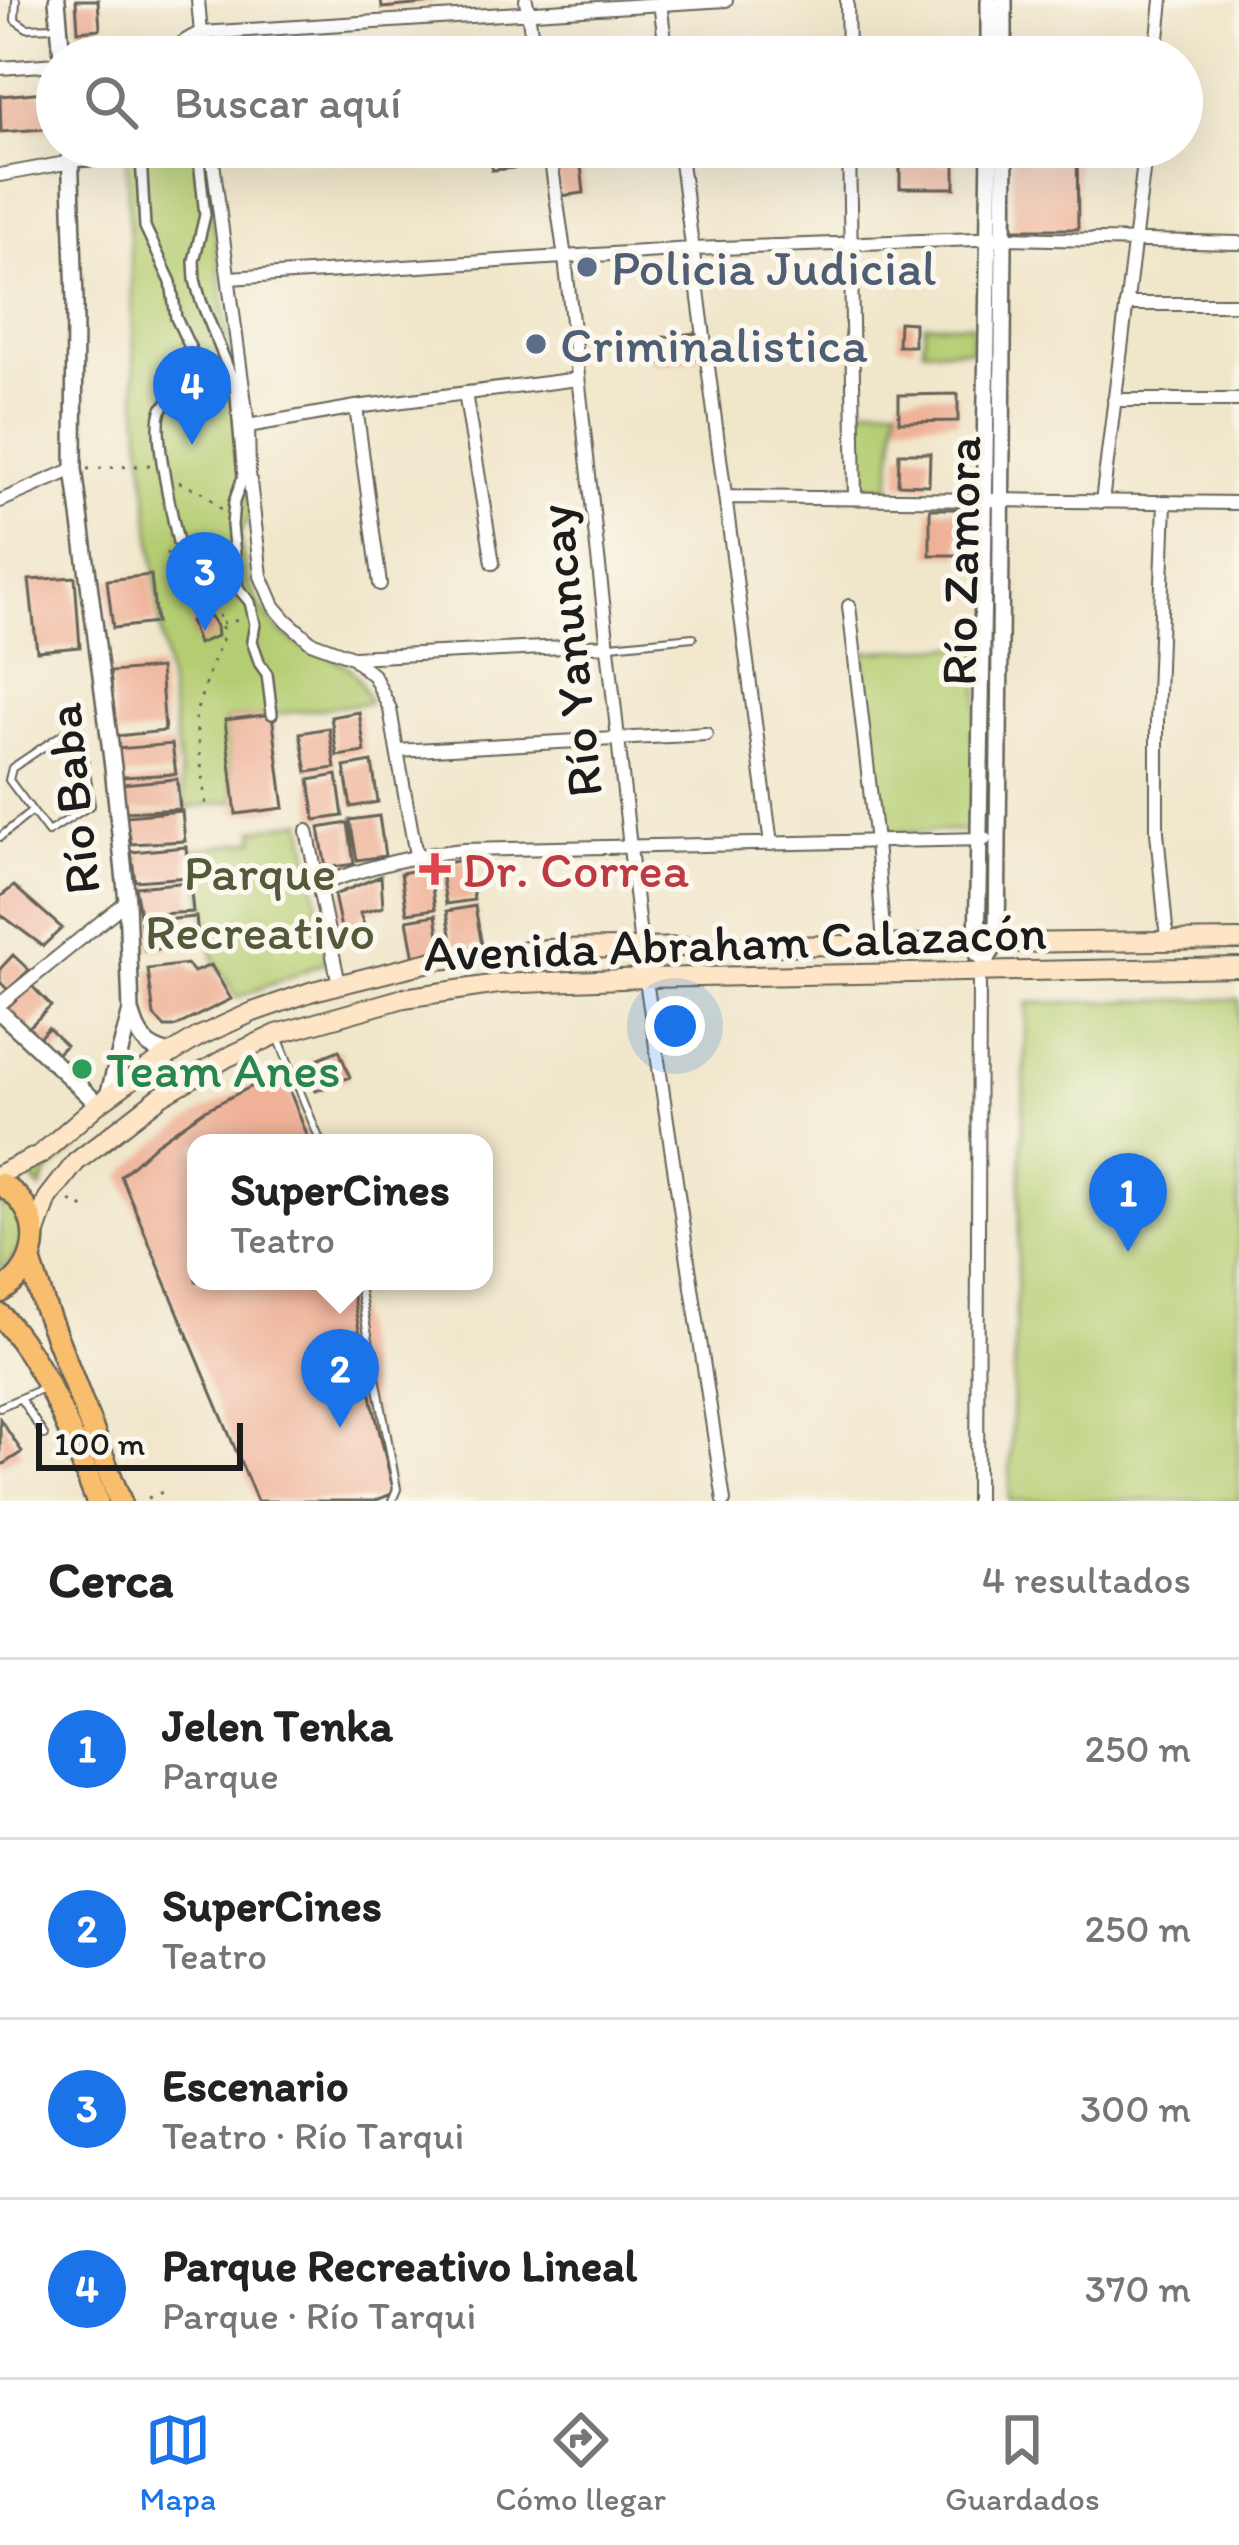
<!DOCTYPE html>
<html lang="es">
<head>
<meta charset="utf-8">
<style>
	:root { --surface:#fff; --page:#f6f6f6; --text:#222; --muted:#767676; --line:#e0e0e0; --accent:#1a73e8 }
	body { margin:0; font-family:Itim,sans-serif; background:var(--page); color:var(--text) }
	.scale { position:absolute; left:36px; bottom:30px; width:207px; box-sizing:border-box; padding-left:12px; border:6px solid #1c1c1c; border-top:0; font-size:33px; line-height:42px; white-space:nowrap; color:#1c1c1c; -webkit-text-stroke:9px #fbf7ec; paint-order:stroke }
	.you { position:absolute; left:675px; top:1026px; width:42px; height:42px; margin:-30px; border:9px solid #fff; border-radius:50%; background:#1a73e8; box-shadow:0 0 0 18px #1a73e833 }
	.badge { display:grid; place-items:center; width:78px; height:78px; border-radius:50%; background:var(--accent); color:#fff; font-size:39px; font-weight:700 }
	.pin { position:absolute; translate:-50% -99px; filter:drop-shadow(0 3px 6px #0008) }
	.pin::after { content:''; position:absolute; top:63px; width:42px; height:36px; background:inherit; clip-path:polygon(0 0,100% 0,50% 100%) }
	.popup { position:absolute; left:187px; top:1134px; width:306px; height:156px; box-sizing:border-box; display:grid; place-content:center; border-radius:24px; background:var(--surface); filter:drop-shadow(0 3px 9px #0005); font-size:39px; white-space:nowrap; color:var(--muted) }
	.popup b { font-size:45px; color:var(--text) }
	.popup::after { content:''; position:absolute; left:50%; top:100%; margin-left:-24px; border:24px solid transparent; border-top-color:var(--surface) }
	.list { margin:0; padding:0; list-style:none }
	h2 { display:flex; justify-content:space-between; align-items:center; height:156px; margin:0; padding:0 48px; font-size:51px }
	h2 small { font-size:39px; font-weight:400; color:var(--muted) }
	.list li { display:grid; grid-template-columns:78px 1fr auto; gap:36px; align-items:center; box-sizing:border-box; height:180px; padding:0 48px; border-top:3px solid var(--line) }
	.list b { display:block; font-size:45px; white-space:nowrap }
	.list p { margin:0; font-size:39px; white-space:nowrap; color:var(--muted) }
	.list em { font-size:39px; font-style:normal; color:var(--muted) }
	.icon { flex:none; width:66px; height:66px; fill:none; stroke:currentColor; stroke-width:2; stroke-linecap:round; stroke-linejoin:round }
	.map { position:relative; flex:none; width:1239px; height:1501px; overflow:hidden }
	.search { position:absolute; background:var(--surface); box-shadow:0 12px 48px #0002; left:36px; right:36px; top:36px; height:132px; display:flex; align-items:center; gap:30px; box-sizing:border-box; padding:0 42px; border-radius:66px; color:var(--muted); font-size:45px }
	.sheet { height:876px; background:var(--surface) }
	nav { display:flex; justify-content:space-around; align-items:center; box-sizing:border-box; height:168px; border-top:3px solid var(--line); background:var(--surface); font-size:33px; color:var(--muted) }
	nav a { display:grid; justify-items:center; gap:6px }
	nav .on { color:var(--accent) }
	.map>svg:first-child { display:block }
</style>
</head>
<body>
<div class="map">
<svg width="1239" height="1501" viewBox="0 0 1239 1501">
	<rect width="100%" height="100%" fill="#fbf7ec"/>
	<filter id="ink" filterUnits="userSpaceOnUse"><feTurbulence type="fractalNoise" baseFrequency=".00833" numOctaves="2"/><feDisplacementMap in="SourceGraphic" scale="24" xChannelSelector="R" yChannelSelector="G"/><feConvolveMatrix kernelMatrix="1 2 1 2 8 2 1 2 1" color-interpolation-filters="sRGB"/></filter>
	<filter id="wash" filterUnits="userSpaceOnUse"><feTurbulence type="fractalNoise" baseFrequency=".004" numOctaves="4" result="noise"/><feDisplacementMap in="SourceGraphic" scale="48" xChannelSelector="R" yChannelSelector="G"/><feGaussianBlur stdDeviation="2.7" result="paint"/><feColorMatrix in="noise" values="0 0 0 0 0 0 0 0 0 0 0 0 0 0 0 0 0 1.4 0 .05"/><feComposite in="paint" operator="in"/></filter>
	<g filter="url(#wash)">
		<rect width="100%" height="100%" fill="#f0e6ca"/>
		<path fill="#b5cd72" stroke="#687447" stroke-width="3" d="M126,147h78l47,370 -12,16c6,41 12,74 46,102 38,31 66,11 84,68l-144,17 9,81 -49,7 -25,-186 -25,-244z
			M925,324h47l-1,26 -48,-1z
			M898,405l-8,82h-32l2,-80z
			M979,645l-4,186 -92,1 -20,-180z
			M303,821l24,133 -3,9 -87,35 -23,-38 -21,-110 62,-10 -1,-10z
			M1239,999v502h-230l18,-498z
			M176,1061l6,8 -68,47 -67,57 -6,16 -15,-17 14,-3 69,-60z
			M0,1193c27,24 33,53 0,77z"/>
		<g id="blocks">
			<path fill="#efb299" d="M76,0h22l2,29 -22,2z
				M381,0h54v3l-53,5z
				M951,47l33,1v9h-33z
				M57,91v37l-56,4 -1,-36z
				M491,147h46l2,19 -47,4z
				M579,147l5,46 -24,3 -6,-47z
				M1012,147h65l1,82h-65z
				M900,164h55v24h-55z
				M899,322l15,1v23h-16z
				M695,333l4,25 -45,6 -4,-25z
				M958,394v27l-59,1v-27z
				M899,453h31l-1,32 -31,-1z
				M930,509h30v46h-30z
				M151,575l5,48 -43,5 -6,-48z
				M75,577l5,70 -43,4 -8,-71z
				M203,616l8,1 5,9 1,10 -19,8 -8,-23z
				M160,668l5,63 -49,5 -6,-64z
				M359,712l6,40 -28,4 -6,-39z
				M272,714l12,94 -48,6 -11,-94z
				M329,728l6,40 -28,4 -7,-39z
				M172,744l4,30 -54,3 -5,-28z
				M372,762l6,40 -27,5 -7,-40z
				M337,775l6,41 -28,4 -6,-40z
				M177,779l3,30 -54,3 -5,-28z
				M182,811l3,30 -54,3 -5,-28z
				M379,816l6,40 -28,4 -7,-40z
				M348,823l6,41 -28,4 -7,-40z
				M186,847l3,30 -54,4 -4,-29z
				M468,859l6,41 -28,4 -6,-40z
				M429,868l6,41 -28,4 -6,-40z
				M381,876l2,31 -23,6 4,12 -22,8 -8,-38z
				M190,882l3,30 -53,3 -5,-28z
				M14,886l48,42 -19,18 -43,-32v-17z
				M475,906l7,40 -28,5 -7,-40z
				M436,915l6,40 -28,4 -7,-39z
				M196,917l3,29 -54,4 -4,-28z
				M13,955l16,15 -21,20 -8,-8v-13z
				M187,964l7,8 17,-7 20,34 -57,28h-9l-11,-11 -6,-47z
				M31,985l20,21 -25,24 -20,-21z
				M48,1028l18,17 -11,11 -17,-17z
				M339,1050l11,27 -34,14 -11,-27z
				M282,1071l28,72h-114v138h154l22,119 22,93 -20,8h-117l-136,-325 35,-32 47,-33z
				M0,1419l22,33 -22,14z"/>
		</g>
	</g>
	<g filter="url(#ink)">
		<use href="#blocks" fill-opacity="0" stroke="#666359" stroke-width="3"/>
		<g fill="none" stroke-linecap="round" stroke-linejoin="round">
			<g stroke="#666359" stroke-width="10">
				<path id="service" d="M16,0l-1,20 12,8 28,-1
					M611,645l82,-8
					M73,727l7,2 11,76 -43,27 -39,-52 3,-12z
					M0,837l30,-24
					M278,1037l43,106
					M358,1281l39,208 -5,12
					M20,1398l24,37
					M0,1407l43,-19"/>
			</g>
			<g stroke="#666359" stroke-width="14">
				<path id="pedestrian" d="M198,151l7,64 -11,46 1,19 6,21 34,84 8,92 -9,25 -2,23 6,63 12,14 5,22 -3,17 8,23 7,10 5,40
					M71,162l70,-5 4,70 26,55 5,36 23,48 -1,11c-9,9 -30,23 -36,32 -11,20 11,109 16,133"/>
			</g>
			<g stroke="#666359" stroke-width="16">
				<path id="minor" d="M198,0l5,57
					M526,0l9,57
					M847,0l1,57
					M660,3l7,54
					M160,57c15,-6 26,-20 41,-24l525,-33
					M1156,57l6,-57
					M0,68l57,-4
					M211,147l37,279 1,47 12,103 13,30 12,14 25,22 41,15 22,19 16,33 7,42 309,-17
					M549,147l16,111 76,689 83,554
					M679,147l92,697
					M849,147l6,351
					M211,150l50,-3
					M0,175l71,-13
					M229,278l463,-29 314,-11 233,5
					M1126,304h113
					M465,393l28,170
					M1114,400h125
					M356,407l24,177
					M248,426l108,-19 222,-28
					M725,497l514,6
					M0,501l74,-32
					M1102,502l44,-355
					M1165,502l-8,219v111l10,107
					M849,606l27,236 8,101
					M354,657l254,-12
					M397,751l19,104
					M307,831l32,153
					M319,885c48,-18 93,-30 144,-35l522,-11
					M0,1004l127,-103
					M977,1501l2,-529"/>
			</g>
			<g stroke="#666359" stroke-width="20">
				<path id="tertiary" d="M57,0l5,57
					M989,0v57
					M1004,0v57
					M70,147l5,154 -1,168 39,298 14,134 4,110 -23,85
					M977,954l13,-807
					M979,972l18,-30 8,-795
					M0,1012l98,92
					M132,1014c7,23 13,35 39,40"/>
			</g>
			<g stroke="#666359" stroke-width="22">
				<path id="secondary" d="M0,1174l41,-20 57,-50 47,-34 53,-33 55,-25 60,-21 125,-31 109,-11 692,-9
					M35,1235l13,-37 28,-36 85,-66 67,-39 49,-23 127,-36 94,-14 148,-6 593,-11"/>
			</g>
			<g stroke="#666359" stroke-width="26">
				<path id="primary" d="M0,1184c46,25 44,83 0,108
					M30,1261l14,44 76,196
					M0,1315c47,51 73,123 97,186"/>
			</g>
			<path stroke="#666359" stroke-width="3" stroke-dasharray="3 9" stroke-linecap="butt" d="M87,469l63,-4
				M179,482l25,11 17,16
				M167 555a13 13 0 1 1 26 0a13 13 0 1 1-26 0Z
				M185,567l20,34 13,9 5,22 -1,8 -11,25 -16,51 11,89
				M222,623l18,-3
				M70,1201l14,7
				M148,1498l17,-7"/>
			<use href="#service" stroke="#fff" stroke-width="6"/>
			<use href="#pedestrian" stroke="#fff" stroke-width="9"/>
			<use href="#minor" stroke="#fff" stroke-width="12"/>
			<use href="#tertiary" stroke="#fff" stroke-width="15"/>
			<use href="#secondary" stroke="#fde5c5" stroke-width="18"/>
			<use href="#primary" stroke="#f9be6d" stroke-width="21"/>
		</g>
	</g>
	<g fill="#5c6f8a" stroke="#fbf7ec" stroke-width="4.5">
		<circle cx="587" cy="267" r="12"/>
		<circle cx="536" cy="344" r="12"/>
	</g>
	<path fill="#e0444e" stroke="#fbf7ec" stroke-width="4.5" d="M429 851h12v12h12v12h-12v12h-12v-12h-12v-12h12z"/>
	<circle fill="#2e9e5b" stroke="#fbf7ec" stroke-width="4.5" cx="82" cy="1069" r="12"/>
	<g text-anchor="middle" stroke-width="10" stroke-linejoin="round" paint-order="stroke">
		<g font-size="51" fill="#4e5e75" stroke="#fbf7ec" text-anchor="start">
			<text x="611" y="285">Policia Judicial</text>
			<text x="560" y="362">Criminalistica</text>
		</g>
		<g font-size="51" fill="#1c1c1c" stroke="#fbf7ec">
			<text transform="translate(960 561) rotate(-89)" y="18">Río Zamora</text>
			<text transform="translate(569 651) rotate(-96)" y="18">Río Yanuncay</text>
			<text transform="translate(72 799) rotate(-96)" y="18">Río Baba</text>
			<text transform="translate(735 942) rotate(-2)" y="18">Avenida Abraham Calazacón</text>
		</g>
		<g font-size="51" fill="#be3a42" stroke="#fbf7ec" text-anchor="start">
			<text x="462" y="887">Dr. Correa</text>
		</g>
		<g font-size="51" fill="#525a3a" stroke="#fbf7ec">
			<text x="260" y="890">Parque<tspan x="260" dy="59">Recreativo</tspan></text>
		</g>
		<g font-size="51" fill="#27864d" stroke="#fbf7ec" text-anchor="start">
			<text x="106" y="1087">Team Anes</text>
		</g>
	</g>
</svg>
<div class="scale">100 m</div>
<div class="you"></div>
<div class="pin badge" style="left:1128px;top:1252px">1</div>
<div class="pin badge" style="left:340px;top:1428px">2</div>
<div class="popup"><b>SuperCines</b>Teatro</div>
<div class="pin badge" style="left:205px;top:631px">3</div>
<div class="pin badge" style="left:192px;top:445px">4</div>
<div class="search"><svg class="icon" aria-label="search" viewBox="0 0 24 24"><circle cx="10" cy="10" r="6"/><path d="M15 15l6 6"/></svg>Buscar aquí</div>
</div>
<section class="sheet">
<h2>Cerca<small>4 resultados</small></h2>
<ul class="list">
<li><span class="badge">1</span><div><b>Jelen Tenka</b><p>Parque</p></div><em>250 m</em></li>
<li><span class="badge">2</span><div><b>SuperCines</b><p>Teatro</p></div><em>250 m</em></li>
<li><span class="badge">3</span><div><b>Escenario</b><p>Teatro · Río Tarqui</p></div><em>300 m</em></li>
<li><span class="badge">4</span><div><b>Parque Recreativo Lineal</b><p>Parque · Río Tarqui</p></div><em>370 m</em></li>
</ul>
</section>
<nav>
<a class="on"><svg class="icon" aria-label="map" viewBox="0 0 24 24"><path d="M3 6l6-2 6 2 6-2v14l-6 2-6-2-6 2zM9 4v14M15 6v14"/></svg>Mapa</a>
<a><svg class="icon" aria-label="directions" viewBox="0 0 24 24"><path d="M12 3l9 9-9 9-9-9zM9 14v-3h6M13 9l2 2-2 2"/></svg>Cómo llegar</a>
<a><svg class="icon" aria-label="saved" viewBox="0 0 24 24"><path d="M7 4h10v16l-5-4-5 4z"/></svg>Guardados</a>
</nav>
</body>
</html>
